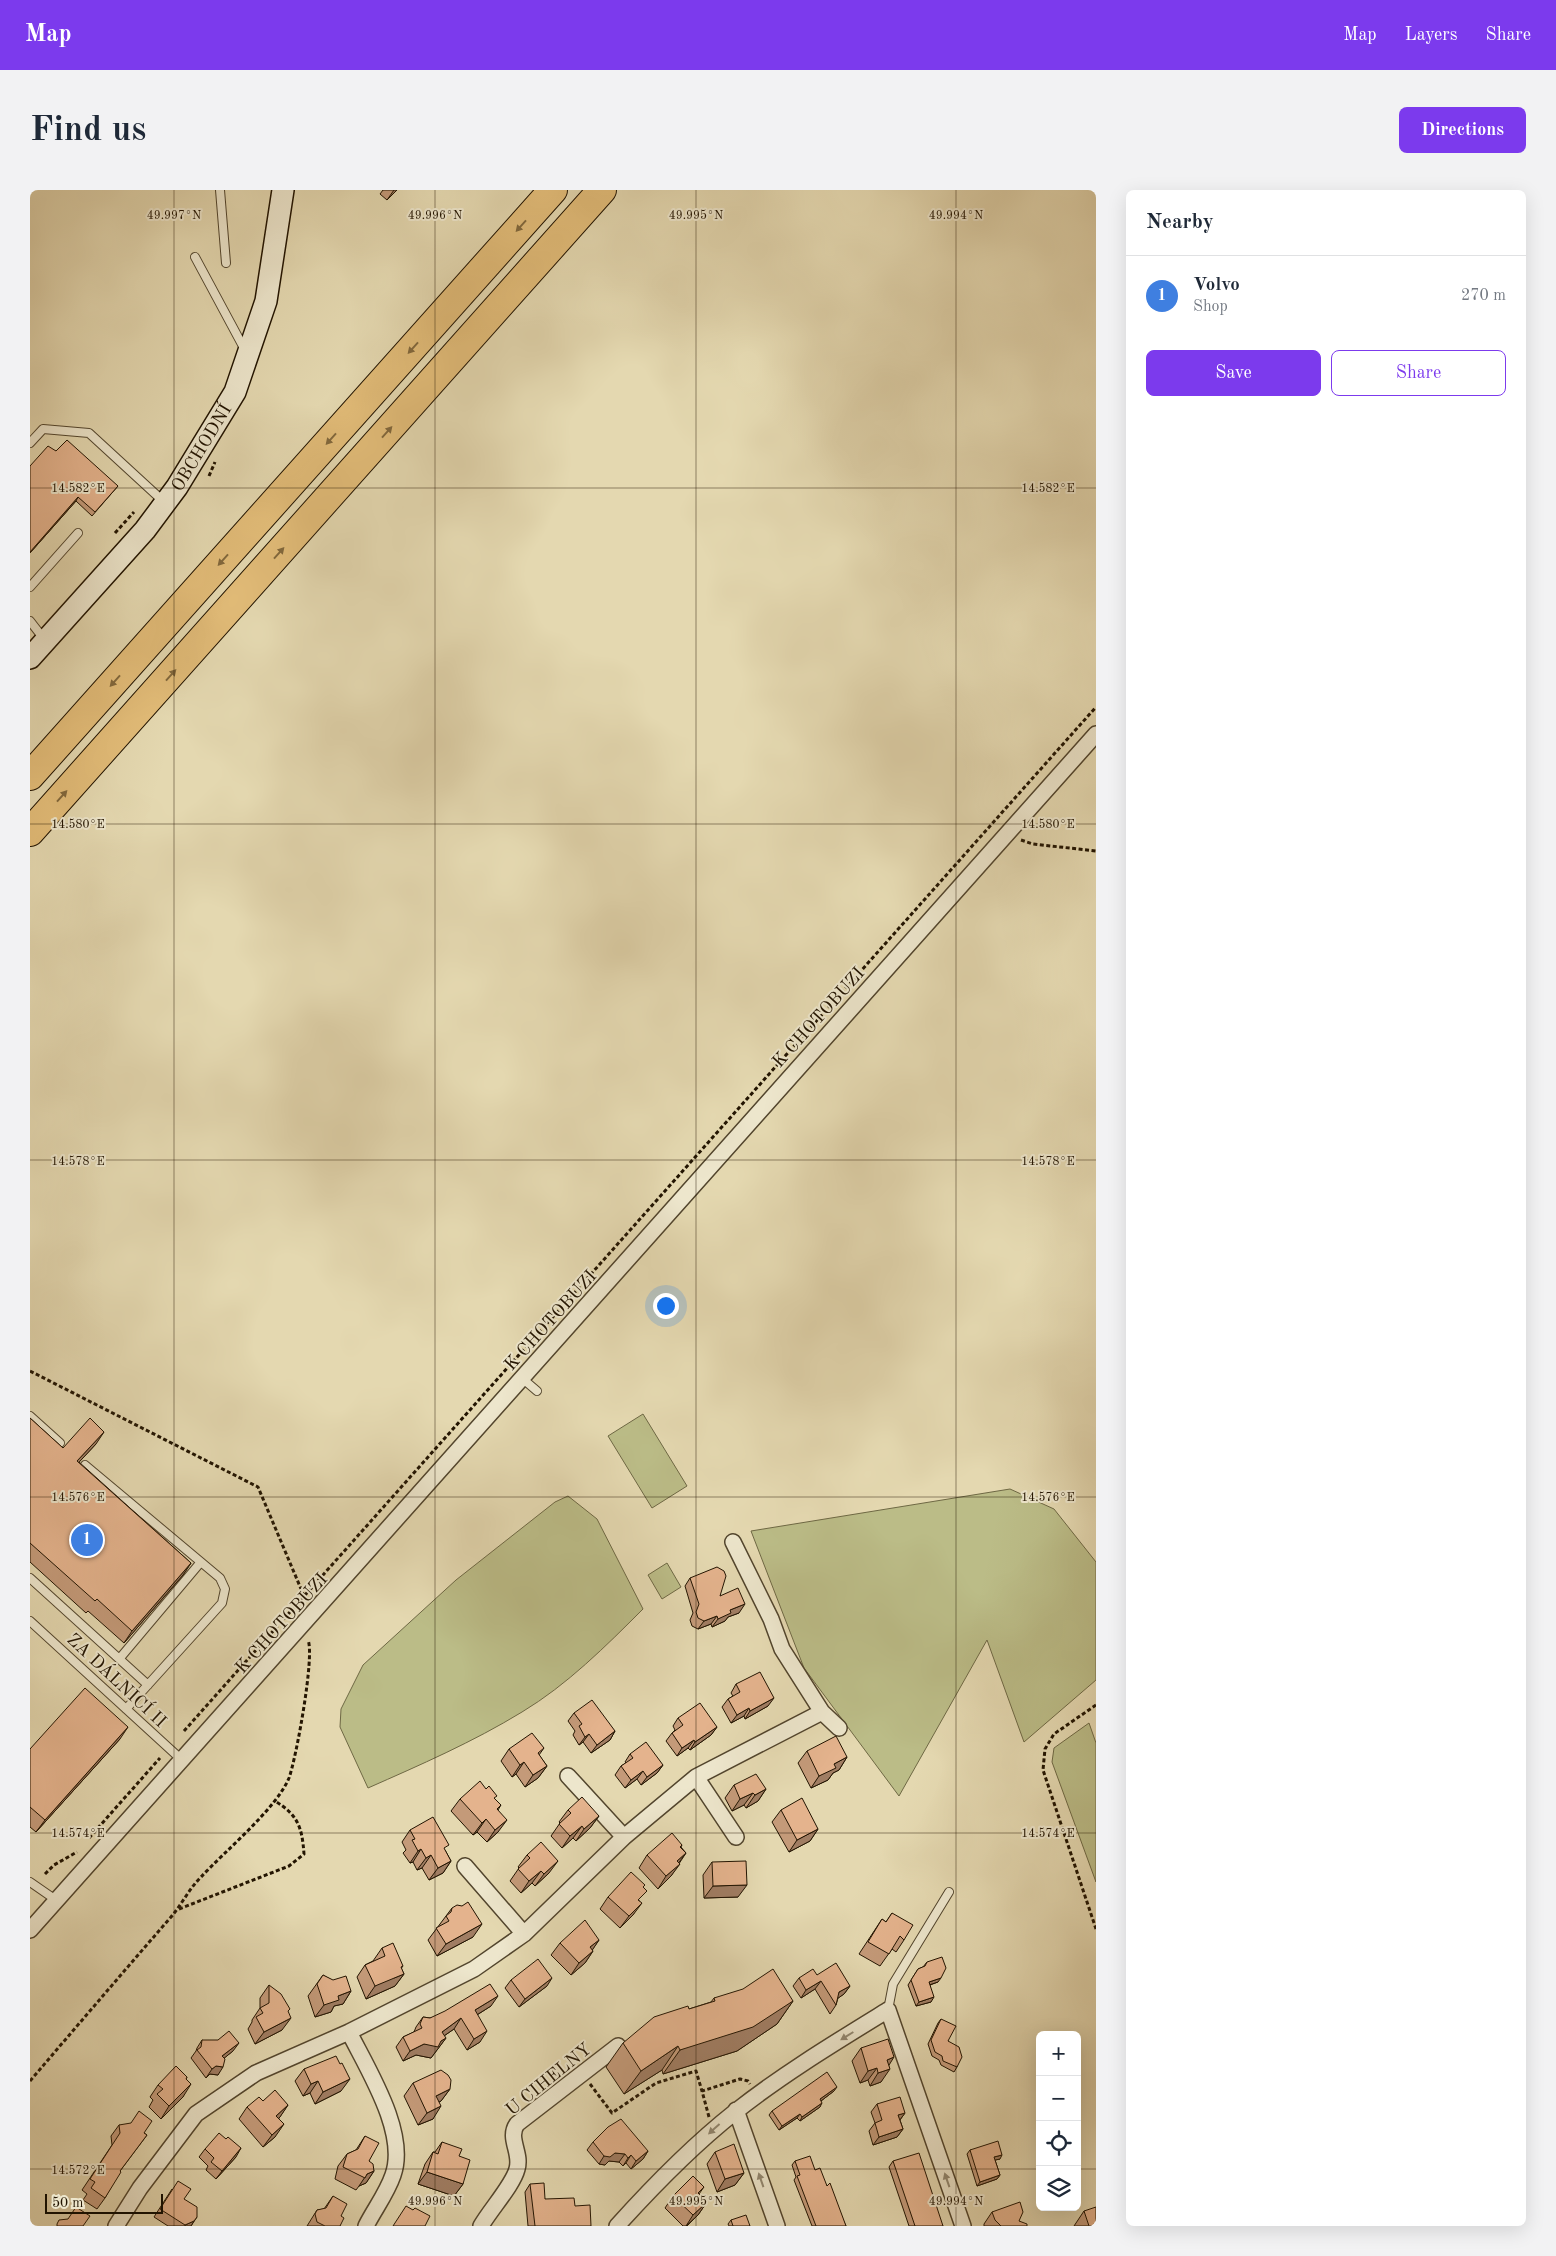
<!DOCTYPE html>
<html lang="en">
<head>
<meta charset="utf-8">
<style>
	:root { --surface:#fff; --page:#f2f2f3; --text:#1f2937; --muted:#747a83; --line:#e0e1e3; --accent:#7c3aed }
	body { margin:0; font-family:"Old Standard TT",serif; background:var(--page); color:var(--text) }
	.controls { position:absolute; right:15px; bottom:15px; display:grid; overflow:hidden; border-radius:8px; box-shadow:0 5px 20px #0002 }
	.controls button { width:45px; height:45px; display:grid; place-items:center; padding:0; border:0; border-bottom:1px solid var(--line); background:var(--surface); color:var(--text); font:25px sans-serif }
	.scale { position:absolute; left:15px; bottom:12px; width:118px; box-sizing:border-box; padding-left:5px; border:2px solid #221401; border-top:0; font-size:14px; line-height:18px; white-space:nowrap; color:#221401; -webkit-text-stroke:4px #ede6cc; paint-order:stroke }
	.you { position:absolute; left:635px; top:1115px; width:18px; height:18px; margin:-12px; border:4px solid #fff; border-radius:50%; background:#1a73e8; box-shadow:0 0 0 8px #1a73e833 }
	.badge { display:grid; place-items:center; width:32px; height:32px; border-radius:50%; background:var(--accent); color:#fff; font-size:16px; font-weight:700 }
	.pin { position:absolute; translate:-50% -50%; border:2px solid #fff; box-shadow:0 1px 5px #0006 }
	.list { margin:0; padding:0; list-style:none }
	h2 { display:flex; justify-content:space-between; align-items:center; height:65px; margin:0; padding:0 20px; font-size:21px }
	h2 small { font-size:16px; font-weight:400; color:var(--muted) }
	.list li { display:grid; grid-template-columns:32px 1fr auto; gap:15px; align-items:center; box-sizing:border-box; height:80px; padding:0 20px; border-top:1px solid var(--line) }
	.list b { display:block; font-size:19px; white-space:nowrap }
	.list p { margin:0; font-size:16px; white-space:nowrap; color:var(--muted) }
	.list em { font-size:16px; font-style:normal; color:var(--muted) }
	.actions { display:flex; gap:10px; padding:15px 20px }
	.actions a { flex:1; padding:11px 0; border:1px solid var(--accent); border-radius:8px; text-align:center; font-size:18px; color:var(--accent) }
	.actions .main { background:var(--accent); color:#fff }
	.icon { flex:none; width:28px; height:28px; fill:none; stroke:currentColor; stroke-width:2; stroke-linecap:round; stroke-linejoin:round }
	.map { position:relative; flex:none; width:1066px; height:2036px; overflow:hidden; border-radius:8px }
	header { display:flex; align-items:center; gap:30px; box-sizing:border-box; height:70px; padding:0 25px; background:var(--accent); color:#fff }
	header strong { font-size:24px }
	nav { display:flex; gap:28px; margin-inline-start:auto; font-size:18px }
	.intro { display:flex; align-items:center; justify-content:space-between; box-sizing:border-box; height:120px; padding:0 30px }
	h1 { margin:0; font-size:35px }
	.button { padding:12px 22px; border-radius:8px; background:var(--accent); color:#fff; font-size:18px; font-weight:700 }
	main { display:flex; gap:30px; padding:0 30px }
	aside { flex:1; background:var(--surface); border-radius:8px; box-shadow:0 5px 20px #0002 }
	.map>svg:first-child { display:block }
</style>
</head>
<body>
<header>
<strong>Map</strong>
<nav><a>Map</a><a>Layers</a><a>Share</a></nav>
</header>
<div class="intro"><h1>Find us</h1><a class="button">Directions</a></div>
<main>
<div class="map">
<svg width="1066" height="2036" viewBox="0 0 1066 2036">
	<rect width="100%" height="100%" fill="#e4d8b0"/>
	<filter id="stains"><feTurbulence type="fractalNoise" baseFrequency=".004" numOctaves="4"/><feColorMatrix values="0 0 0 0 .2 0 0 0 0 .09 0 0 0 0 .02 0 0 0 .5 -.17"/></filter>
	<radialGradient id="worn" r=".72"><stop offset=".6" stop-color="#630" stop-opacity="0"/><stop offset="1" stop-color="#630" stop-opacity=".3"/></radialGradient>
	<path fill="#bbbc87" stroke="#6e6844" d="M613,1224l44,72 -35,22 -44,-72z
		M980,1299l44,20 42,53v118l-72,62 -37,-102 -88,156 -95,-128 -53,-137z
		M538,1306l29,23 46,90c-37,37 -76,76 -121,103 -49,30 -102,53 -154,76l-28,-61 1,-18 22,-44 93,-85 99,-78z
		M637,1373l14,24 -19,12 -14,-24z
		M1059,1533l7,20v139l-44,-120 2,-14z"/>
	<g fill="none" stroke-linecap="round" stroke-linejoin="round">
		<g stroke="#52452d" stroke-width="10">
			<path id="lane" d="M190,0l6,73
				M165,67l50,93
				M0,253l13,-14 46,4 74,68
				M0,397l48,-54
				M0,431l14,18
				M493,1189l14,12
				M0,1226l30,27
				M55,1275l135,113 5,11 -3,14 -96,106
				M0,1388l118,107
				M0,1431l153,140
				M90,1468l80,-95
				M0,1692l26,18
				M858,1820l5,-26 56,-92"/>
		</g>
		<g stroke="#52452d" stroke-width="18">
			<path id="street" d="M703,1352l38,77 11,30 40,63 17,16
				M538,1586l56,61
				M666,1587l40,60
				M435,1676l59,68
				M0,1740l1066,-1196
				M319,1842c19,38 59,101 44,143 -6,18 -19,35 -27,51
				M706,1920l41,116
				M86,2036l24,-38 56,-74 60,-41 93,-41 125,-63 50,-35 100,-97 72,-60 126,-65
				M451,2036c9,-16 32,-41 36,-57 5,-16 -10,-31 0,-45l101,-78
				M587,2036c37,-41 75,-80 118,-114 48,-38 101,-70 153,-102l75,216"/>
		</g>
		<g stroke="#221401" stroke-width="24">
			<g id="secondary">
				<path id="s1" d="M0,468l115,-128 32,-43 58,-95 31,-91 17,-111"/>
			</g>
		</g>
		<g stroke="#221401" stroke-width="30">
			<path id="highway" d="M0,586l523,-586
				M0,642l572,-642"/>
		</g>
		<path stroke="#221401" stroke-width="3" stroke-dasharray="4 2.5" stroke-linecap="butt" d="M179,286l6,-14
			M85,343l19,-21
			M991,650l12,4 63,7
			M0,1181l228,116 46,109
			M1066,1515l-42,29 -9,15 -2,21 53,159
			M154,1541l912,-1024
			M59,1648l71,-80
			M15,1684l9,-9 23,-13
			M149,1719l110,-43 15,-12c-2,-27 -6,-39 -29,-53
			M0,1891c47,-55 94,-110 141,-164 11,-13 18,-28 30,-40 24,-26 75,-68 88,-99 7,-19 26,-122 19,-138
			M560,1894l22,29 44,-30 40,-12 6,20
			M679,1927l-7,-26 38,-12 8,2 2,3"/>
		<use href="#lane" stroke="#ede6cc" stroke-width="8"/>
		<use href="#street" stroke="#ede6cc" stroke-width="15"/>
		<use href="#secondary" stroke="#ede6cc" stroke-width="21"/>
		<use href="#highway" stroke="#e2bc78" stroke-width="28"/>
	</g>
	<path fill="#c49a79" stroke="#221401" d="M353,0h14l-10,10 -7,-6z
		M26,261l62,35 -26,30 -16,-15 -46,52v-87z
		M0,1228l33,30 33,-4 -17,18 112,101 -8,12 -59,68 -36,-32 -2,2 -56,-51z
		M660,1388l30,18 19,17 -11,4 -3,4 -13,6 -1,-3 -13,5 -6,-3 -2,-6 3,-7 -8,-27z
		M706,1494l32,22 -23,13 -1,-3 -13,7 -9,-16 6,-8 5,-3 -2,-3z
		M544,1523l41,18 -5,9 -19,13 -8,-11 -4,3 -6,-10 2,-4 -7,-10z
		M648,1528l39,9 -6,8 -21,15 -2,-2 -11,8 -11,-15 6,-8 3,-3 -2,-4z
		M90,1549l-84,93 -6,-5v-78z
		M514,1558l-5,7 8,11 -9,12 -13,9 -9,-13 -4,3 -11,-16 8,-12z
		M777,1561l40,6 -8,13 -6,3 -5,7 -17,8 -13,-25z
		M600,1564l33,11 -6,8 -16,12 -4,-6 -12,9 -10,-13 6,-9 5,-3 -1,-1z
		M704,1595l32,4 -8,12 -12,7 -2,-3 -12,6 -7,-13z
		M430,1609h35l6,6 -3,5v22l-11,10 -10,-10 -4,3 -22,-24z
		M538,1620l31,6 -9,12 -14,13 -3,-3 -11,10 -11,-12 9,-13 -1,-1z
		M751,1620l37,19 -8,12 -21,11 -17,-30z
		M380,1640l35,20 6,11 -8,12 -14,7 -7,-12 -5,2 -4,-8 -3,1 -7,-10 3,-3 -4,-8z
		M652,1655l-1,2 5,6 -15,23 -13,13 -19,-21 8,-13z
		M497,1665l22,18 -14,13 -3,-3 -11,10 -11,-12 9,-13 -1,-1z
		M682,1672l26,35 -34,1 -1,-23z
		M578,1707l32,4 -7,14 -13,13 -20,-19z
		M422,1718l21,29 -36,19 -9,-16z
		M862,1723l12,27 -8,12 -4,-3 -12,17 -21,-12 23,-35 4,3z
		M569,1750l-7,10 1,1 -8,12 -14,12 -20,-20 9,-12z
		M352,1758l21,18 -2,2 3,6 -9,12 -29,13 -9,-22 8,-12 8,-4z
		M897,1772l11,20 -8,3 1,17 -15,4 -8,-21 10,-16 5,-2z
		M293,1785l28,16 -8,13 -9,2 -3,6 -16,5 -7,-21z
		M787,1785l33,11 -6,8 -6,4 -2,7 -6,9 -15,-25 -14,9 -8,-12 6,-8z
		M481,1790l36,6 -28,21 -14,-19z
		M239,1795l19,27 -6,18 -27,14 -7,-15 4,-7v-2l8,-12v-10z
		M684,1808l79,3 -16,23 -40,27 -74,23 -1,-4 -38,24 -18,-27 17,-24 66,-34 22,-7z
		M461,1816l-14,9 3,27 -13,8 -13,-21 -10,7 2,2 -15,20 -15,-3 -13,6 -7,-14 7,-10 11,-5 2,-5 7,-10 7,1z
		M911,1829l7,22 9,26 -3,5 -13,-7 -2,-5 -7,-4 -4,-12 10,-21z
		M172,1850l31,11 -9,7 -6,17 -8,-1 -4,4 -15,-20 5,-7 1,-3z
		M831,1858l28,18 -8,16 -11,4 -2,-6 -8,3 -8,-22z
		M274,1879l37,22 -26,13 -5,-11 -7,3 -8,-15z
		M157,1887l-1,3 -3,17 -22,22 -12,-12 4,-7 -3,-3 8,-12z
		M383,1893l37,6 -9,12 -2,1 -6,17 -15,6 -14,-29z
		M804,1901l-13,10 -1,6 -20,14 -3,-3 -18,12 -10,-15 3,-4z
		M233,1911l25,4 -9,13 -4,19 -12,10 -24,-28 8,-12z
		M847,1914l28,9 -5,7 3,9 -6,8 -24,8 -4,-14 6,-8 -4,-11z
		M89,1935l25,8 3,2 -27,36 -15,27 -8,11 -14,-9 4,-6 -5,-4 30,-45 -1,-9z
		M335,1946l4,25 5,10 -8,12 -7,3 -3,4 -21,-11 3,-13 9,-12 9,-4z
		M412,1952l17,14 4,28 -9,12 -36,-12 7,-20 8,-12h2z
		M563,1952l55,9 -5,8 -12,10 -5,-6 -3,3 -4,-4 -10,-1 -4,4 -6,-1 -12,-14z
		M175,1959l31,8 -20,22 -10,-9 2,-4 -9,-9z
		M940,1960l30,9 -5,1 5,15 -3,4 -20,7 -10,-32z
		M685,1962l29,21 -9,12 -18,7 -10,-28z
		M765,1971l20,9 12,16 19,40h-34l-18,-46 2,-3 -4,-12z
		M863,1971l50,65h-34l-20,-59z
		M500,1994l15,15 46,27h-63l-3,-34z
		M674,1997l-5,7 8,8 -9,13 -11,11h-4l-18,-18 8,-12z
		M142,1999l25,28 -6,9h-23l-14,-9z
		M303,2006l8,20 -1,10h-33l10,-16 7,-1z
		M1054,2021l12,15h-22z
		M962,2022l27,9 8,5h-43v-2z
		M701,2030l19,6h-21l-1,-2z"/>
	<path fill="#a07d63" stroke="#221401" d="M364,0h3l-10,10z
		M48,307l-2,4 -46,52v-1z
		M74,1242l-8,12 -27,29 8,-12z
		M161,1373l-8,12 -59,68 8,-12z
		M715,1414l-6,9 -11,4 -3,4 -13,6 6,-8 12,-9z
		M687,1426l-6,8 -13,5 6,-8z
		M744,1508l-6,8 -23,13 5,-8z
		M719,1518l-5,8 -13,7 6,-8z
		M98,1537l-8,12 -84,93 9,-12z
		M687,1537l-6,8 -21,15 5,-8z
		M585,1541l-5,9 -19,13 6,-8z
		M559,1544l-6,8 -4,3 6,-8z
		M664,1550l-6,8 -11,8 5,-8z
		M817,1567l-8,13 -6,3 -5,7 -17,8 8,-12 15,-12z
		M494,1572l-8,12 -4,3 8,-12z
		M633,1575l-6,8 -16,12 6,-8z
		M517,1576l-9,12 -13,9 8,-12z
		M613,1581l-6,8 -12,9 6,-8z
		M736,1599l-8,12 -12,7 9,-13z
		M723,1603l-9,12 -12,6 8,-12z
		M569,1626l-9,12 -14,13 8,-12z
		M456,1629l-9,13 -4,3 9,-12z
		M477,1630l-9,12 -11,10 8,-12z
		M552,1636l-9,12 -11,10 8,-12z
		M788,1639l-8,12 -21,11 8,-12z
		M391,1659l-8,13 -3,1 8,-12z
		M656,1663l-9,12v-4z
		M401,1665l-9,13 -5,2 9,-12z
		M421,1671l-8,12 -14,7 9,-12z
		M528,1671l-9,12 -14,13 9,-12z
		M650,1674l-9,12 -13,13 8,-13z
		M511,1681l-9,12 -11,10 8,-12z
		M717,1695l-9,12 -34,1 9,-12z
		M612,1713l-9,12 -13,13 9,-12z
		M452,1734l-9,13 -36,19 9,-12z
		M569,1750l-8,12 -1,-5z
		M563,1761l-8,12 -14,12 8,-12z
		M373,1776l-9,12 10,-4 -9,12 -29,13 9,-13z
		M522,1788l-5,8 -28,21 6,-8z
		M911,1788l-3,4 -12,4 3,-4z
		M791,1791l-6,8 -14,9 5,-8z
		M820,1796l-6,8 -10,7 5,-9z
		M321,1801l-8,13 -9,2 -3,6 -16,5 9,-12 14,-9z
		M468,1806l-7,10 -24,15 8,-11z
		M904,1807l-3,5 -15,4 3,-4z
		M763,1811l-16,23 -40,27 -74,23 17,-24z
		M261,1828l-9,12 -27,14 9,-12z
		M431,1828l-7,11 -19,13 7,-10z
		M457,1841l-7,11 -13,8 7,-11z
		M416,1848l-15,20 -15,-3 -13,6 7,-10 14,-7 17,-3z
		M209,1853l-6,8 -16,13 5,-8z
		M648,1856l-16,24 -38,24 17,-23z
		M864,1867l-8,13 1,-10z
		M186,1876l7,1 -5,8 -8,-1 -4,4 6,-9z
		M847,1878l-9,12 -8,3 8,-12z
		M860,1879l-9,13 -11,4 8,-13z
		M320,1889l-9,12 -26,13 8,-12z
		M288,1891l-8,12 -7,3 8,-12z
		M161,1894l-8,13 -22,22 8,-13z
		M807,1897l-3,4 -17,13 3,-5z
		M420,1899l-9,12 -14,7 9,-12z
		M792,1913l-2,4 -20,14 2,-4z
		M258,1915l-8,12 -12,11 8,-12z
		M411,1916l-8,13 -15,6 9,-12z
		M875,1923l-6,8 -1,-6z
		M770,1924l-3,4 -18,12 3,-4z
		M254,1934l-9,13 -12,10 9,-12z
		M873,1939l-6,8 -24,8 6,-8z
		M211,1958l-5,9 -20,22 6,-8z
		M618,1961l-5,8 -12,10 5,-8z
		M585,1963l10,1 -6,8 -10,-1 -4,4 -6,-1 5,-8z
		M601,1965l-5,8 -3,3 5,-8z
		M972,1965l-2,4 -9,2 3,-4z
		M344,1981l-8,12 -7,3 8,-12z
		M397,1982l36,12 -9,12 -36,-12z
		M714,1983l-9,12 -18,7 8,-13z
		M970,1985l-3,4 -20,7 3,-4z
		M677,2012l-9,13 -12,11 7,-11z
		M164,2031l-3,5h-6v-1z"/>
	<path fill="#e4b38d" stroke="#221401" d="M37,250l51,46 -23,26 -17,-15 -48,55v-86l18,-20 8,5z
		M0,1228l33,30 27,-30 14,14 -27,29 114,102 -59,68 -35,-32 -2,2 -65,-58z
		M687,1377l7,4 2,5 -6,20 18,-8 7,16 -15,6 1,3 -13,6 -1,-3 -13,5 -6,-3 -2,-6 3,-8 -9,-26z
		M730,1482l14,26 -24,13 -1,-3 -12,7 -9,-16 12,-7 -4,-8z
		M55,1498l43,39 -83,93 -15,-13v-58z
		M562,1510l23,31 -18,14 -8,-11 -4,3 -6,-11 3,-2 -8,-11z
		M670,1513l17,24 -22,15 -1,-2 -12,8 -10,-15 11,-8 -5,-7z
		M502,1543l12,15 -6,5 9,13 -14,9 -9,-13 -4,3 -11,-16z
		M806,1546l11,21 -13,7 2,4 -17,8 -12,-25z
		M616,1552l17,23 -16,12 -4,-6 -12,9 -10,-14 12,-8 -3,-4z
		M726,1584l10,15 -11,6 -2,-2 -13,6 -6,-14z
		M450,1591l6,8 3,-3 8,10 -3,2 7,7 -4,4 10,11 -12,10 -9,-11 -4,4 -22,-24z
		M552,1607l17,19 -15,13 -2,-3 -12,10 -11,-12 12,-11 -3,-3z
		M772,1608l16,31 -21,11 -16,-30z
		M403,1627l16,28 -5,3 7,13 -13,7 -7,-13 -5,3 -5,-9 -3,2 -6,-11 3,-1 -5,-9z
		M642,1643l10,12 -2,2 6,6 -9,8 3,3 -14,12 -19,-21z
		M511,1652l17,19 -14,13 -3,-3 -12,10 -11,-12 12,-11 -3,-3z
		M716,1671l1,24 -34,1 -1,-24z
		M601,1682l14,13 -2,2 4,4 -9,9 4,3 -13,13 -21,-19z
		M438,1712l14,22 -36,20 -10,-16 13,-7 -3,-5 5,-4 1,-4 5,-3 5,1z
		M862,1723l21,12 -9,15 -4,-4 -11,18 -21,-12 14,-23 4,3z
		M555,1730l14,20 -9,7 3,4 -14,12 -19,-20z
		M363,1753l10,23 -2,1 3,7 -29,12 -10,-21 20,-9 -3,-8z
		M912,1767l4,11 -5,10 -12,4 5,15 -15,5 -8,-22 7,-11 7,-3 2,-4z
		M508,1769l14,19 -27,21 -14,-19z
		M806,1773l14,23 -11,6 -3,13 -15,-24 -15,9 -7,-12 14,-9 4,6z
		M743,1779l20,32 -40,26 -73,23 -2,-4 -37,25 -18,-28 31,-26 34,-11 1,3 26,-8 -1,-3 29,-9z
		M293,1785l10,5 13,-4 5,15 -13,5 1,4 -15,5 -7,-21z
		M460,1794l8,12 -23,14 12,21 -13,8 -13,-21 -19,14 4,6 -5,3 -3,6 -14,-3 -14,7 -7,-14 19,-9 -2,-4 3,-7 7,1 15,-7z
		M239,1795l12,9 9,15 -2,2 3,7 -27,14 -8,-15 7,-4 -3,-5 9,-5z
		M911,1829l15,7 -8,15 11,6 3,10 -5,10 -14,-6 -1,-5 -7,-4 -4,-12z
		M199,1841l10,12 -17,13 3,3 -2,8 -7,-1 -4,3 -15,-19 4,-3 1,-7h16z
		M858,1849l6,18 -7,3 3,9 -12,4 -1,-5 -9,3 -7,-23z
		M306,1866l4,8 2,-1 8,16 -27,13 -5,-11 -7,3 -7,-15z
		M146,1876l11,11 -1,2 5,5 -22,22 -12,-12 6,-5 -5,-4z
		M411,1880l7,5 3,5 -1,9 -14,7 5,10 -14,7 -14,-30z
		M797,1882l10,15 -17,12 2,4 -20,14 -2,-3 -18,12 -10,-15z
		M245,1900l13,15 -12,11 8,8 -12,11 -25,-28 12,-10 4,4z
		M870,1907l5,16 -7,2 5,14 -24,8 -4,-14 7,-3 -5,-16z
		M109,1921l13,10 -8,12 3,2 -27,36 1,1 -16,26 -14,-10 4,-6 -5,-3 30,-46 -1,-8 12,-2z
		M591,1929l27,32 -12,10 -5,-6 -3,3 -3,-4 -10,-1 -5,4 -6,-1 -11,-14 15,-15z
		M189,1943l7,6 2,-2 13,11 -19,23 -11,-9 3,-4 -9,-9z
		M335,1946l14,7 -10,18 4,3 1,7 -7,3 -2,4 -22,-11 4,-13 11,-5z
		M968,1951l4,14 -8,2 6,18 -20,7 -10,-32z
		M412,1952l20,7 -3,7 11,4 -7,24 -36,-12 6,-20 5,2z
		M704,1954l10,29 -19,6 -10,-27z
		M889,1963l24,73h-28l-22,-65z
		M780,1966l5,14 5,-2 7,18 3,-3 16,43h-30l-19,-50 3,-1 -5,-14z
		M663,1986l11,11 -6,6 9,9 -14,13 -20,-19z
		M148,1991l13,8 -7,10 13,8v10l-3,4 -9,4 -25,-16z
		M514,1993l1,16 29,-1 1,8 15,-1 1,21h-56l-5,-42z
		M303,2006l14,8 -6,12 3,2 -4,8h-15l-8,-4 -2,-8 2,-4 9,-2z
		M990,2012l3,10 -4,9 8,3v2h-26l-6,-6 -3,-8z
		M376,2016l7,4 2,-2 15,8 -5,10h-32z
		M46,2017l14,9 -7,10h-26v-2l2,-4 9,-1z
		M1066,2017v19h-7l-5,-15z
		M716,2025l4,11h-17l-2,-6z"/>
	<defs><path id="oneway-solid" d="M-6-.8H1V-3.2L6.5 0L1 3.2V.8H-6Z" transform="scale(1.25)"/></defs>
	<g fill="#82683c">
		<use href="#oneway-solid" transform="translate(491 36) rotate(132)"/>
		<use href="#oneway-solid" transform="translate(383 158) rotate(132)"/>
		<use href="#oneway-solid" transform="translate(357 242) rotate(-48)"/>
		<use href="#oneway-solid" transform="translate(301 249) rotate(132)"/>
		<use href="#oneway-solid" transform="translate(249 363) rotate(-48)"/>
		<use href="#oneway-solid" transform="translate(193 370) rotate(132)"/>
		<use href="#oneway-solid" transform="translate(141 485) rotate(-48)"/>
		<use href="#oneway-solid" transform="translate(85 491) rotate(132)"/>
		<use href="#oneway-solid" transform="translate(32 606) rotate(-48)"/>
	</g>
	<g fill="#928871">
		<use href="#oneway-solid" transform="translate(817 1846) rotate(148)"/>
		<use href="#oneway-solid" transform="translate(684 1939) rotate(138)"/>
		<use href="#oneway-solid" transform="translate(731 1990) rotate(-109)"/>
		<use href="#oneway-solid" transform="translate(917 1990) rotate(-109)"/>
	</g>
	<path fill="none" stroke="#221401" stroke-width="1" stroke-opacity="0.45" d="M144,0v2036M405,0v2036M666,0v2036M926,0v2036M0,298h1066M0,634h1066M0,970h1066M0,1307h1066M0,1643h1066M0,1979h1010M1047,1979h19"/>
	<g text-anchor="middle" stroke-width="4" stroke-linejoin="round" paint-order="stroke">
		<g font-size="18" fill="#221401" stroke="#ede6cc">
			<text dy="6" stroke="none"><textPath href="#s1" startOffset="272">OBCHODNÍ</textPath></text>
			<text transform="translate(788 827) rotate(-48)" y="6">K CHOTOBUZI</text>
			<text transform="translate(520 1130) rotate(-48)" y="6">K CHOTOBUZI</text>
			<text transform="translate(251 1433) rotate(-48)" y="6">K CHOTOBUZI</text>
			<text transform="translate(87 1490) rotate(43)" y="6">ZA DÁLNICÍ II</text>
			<text transform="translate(518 1889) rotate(-39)" y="6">U CIHELNY</text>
		</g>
	</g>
	<g font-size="12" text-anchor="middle" fill="#221401" stroke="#ede6cc" stroke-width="4" stroke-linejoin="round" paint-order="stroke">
		<text x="144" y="29">49.997°N</text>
		<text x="405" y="29">49.996°N</text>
		<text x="666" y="29">49.995°N</text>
		<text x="926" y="29">49.994°N</text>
		<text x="1018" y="302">14.582°E</text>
		<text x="48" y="302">14.582°E</text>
		<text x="1018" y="638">14.580°E</text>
		<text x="48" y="638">14.580°E</text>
		<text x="1018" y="975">14.578°E</text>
		<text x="48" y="975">14.578°E</text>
		<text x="48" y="1311">14.576°E</text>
		<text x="1018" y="1311">14.576°E</text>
		<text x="48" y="1647">14.574°E</text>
		<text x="1018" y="1647">14.574°E</text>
		<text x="48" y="1984">14.572°E</text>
		<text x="405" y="2015">49.996°N</text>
		<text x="666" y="2015">49.995°N</text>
		<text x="926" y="2015">49.994°N</text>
	</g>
	<rect width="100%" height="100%" filter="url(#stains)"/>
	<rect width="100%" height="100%" fill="url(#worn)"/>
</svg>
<div class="controls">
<button>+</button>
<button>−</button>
<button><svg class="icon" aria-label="locate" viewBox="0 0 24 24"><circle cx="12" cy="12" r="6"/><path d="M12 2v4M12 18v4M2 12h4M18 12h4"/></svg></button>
<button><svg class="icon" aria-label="layers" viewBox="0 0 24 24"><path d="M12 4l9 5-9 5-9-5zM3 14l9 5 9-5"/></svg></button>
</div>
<div class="scale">50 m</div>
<div class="you"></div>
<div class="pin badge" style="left:57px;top:1350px;background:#3f7fe0">1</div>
</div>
<aside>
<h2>Nearby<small></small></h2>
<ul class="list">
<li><span class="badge" style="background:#3f7fe0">1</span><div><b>Volvo</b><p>Shop</p></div><em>270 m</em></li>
</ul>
<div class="actions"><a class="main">Save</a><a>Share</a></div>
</aside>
</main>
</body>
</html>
